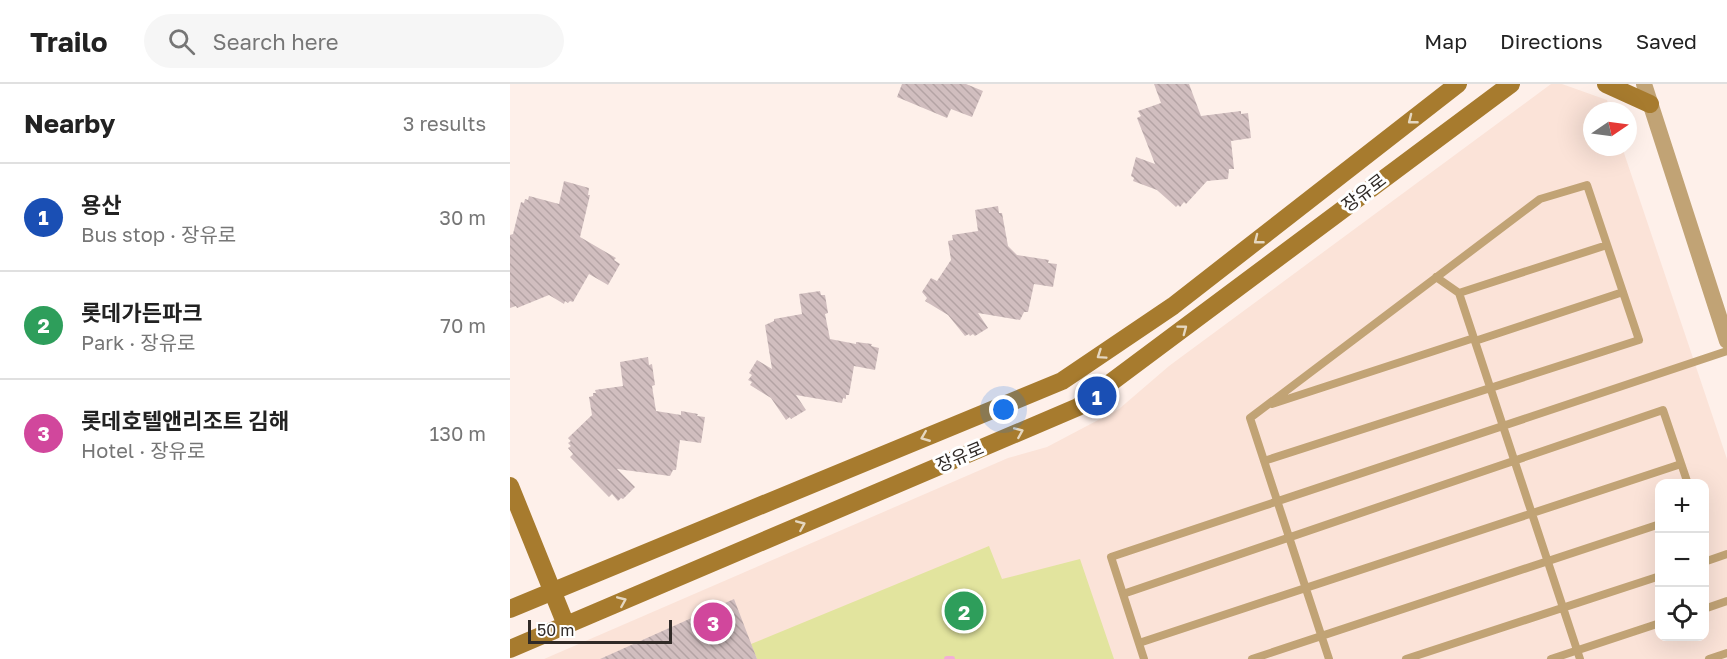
<!DOCTYPE html>
<html lang="en">
<head>
<meta charset="utf-8">
<style>
	:root { --surface:#fff; --page:#f6f6f6; --text:#222; --muted:#767676; --line:#e0e0e0; --accent:#0e77c2 }
	body { margin:0; font-family:"Golos Text","Noto Sans KR",sans-serif; background:var(--page); color:var(--text) }
	.controls { position:absolute; right:18px; bottom:18px; display:grid; overflow:hidden; border-radius:12px; box-shadow:0 6px 24px #0002 }
	.controls button { width:54px; height:54px; display:grid; place-items:center; padding:0; border:0; border-bottom:2px solid var(--line); background:var(--surface); color:var(--text); font:30px sans-serif }
	.compass { position:absolute; left:1073px; top:18px; width:54px; height:54px; border-radius:50%; background:var(--surface); box-shadow:0 6px 24px #0002; rotate:77deg }
	.scale { position:absolute; left:18px; bottom:15px; width:144px; box-sizing:border-box; padding-left:6px; border:3px solid #302a27; border-top:0; font-size:16px; line-height:21px; white-space:nowrap; color:#302a27; -webkit-text-stroke:4px #fff; paint-order:stroke }
	.you { position:absolute; left:494px; top:326px; width:21px; height:21px; margin:-15px; border:4px solid #fff; border-radius:50%; background:#1a73e8; box-shadow:0 0 0 9px #1a73e833 }
	.badge { display:grid; place-items:center; width:39px; height:39px; border-radius:50%; background:var(--accent); color:#fff; font-size:20px; font-weight:700 }
	.pin { position:absolute; translate:-50% -50%; border:3px solid #fff; box-shadow:0 2px 6px #0006 }
	.list { margin:0; padding:0; list-style:none }
	h2 { display:flex; justify-content:space-between; align-items:center; height:78px; margin:0; padding:0 24px; font-size:26px }
	h2 small { font-size:20px; font-weight:400; color:var(--muted) }
	.list li { display:grid; grid-template-columns:39px 1fr auto; gap:18px; align-items:center; box-sizing:border-box; height:108px; padding:0 24px; border-top:2px solid var(--line) }
	.list b { display:block; font-size:22px; white-space:nowrap }
	.list p { margin:0; font-size:20px; white-space:nowrap; color:var(--muted) }
	.list em { font-size:20px; font-style:normal; color:var(--muted) }
	.icon { flex:none; width:33px; height:33px; fill:none; stroke:currentColor; stroke-width:2; stroke-linecap:round; stroke-linejoin:round }
	.map { position:relative; flex:none; width:1217px; height:575px; overflow:hidden }
	header { display:flex; align-items:center; gap:36px; box-sizing:border-box; height:84px; padding:0 30px; background:var(--surface); border-bottom:2px solid var(--line) }
	header strong { font-size:28px }
	nav { display:flex; gap:33px; margin-inline-start:auto; font-size:21px }
	.search { width:420px; height:54px; background:var(--page); display:flex; align-items:center; gap:15px; box-sizing:border-box; padding:0 21px; border-radius:33px; color:var(--muted); font-size:22px }
	main { display:flex }
	aside { flex:1; background:var(--surface) }
	.map>svg:first-child { display:block }
</style>
</head>
<body>
<header>
<strong>Trailo</strong>
<div class="search"><svg class="icon" aria-label="search" viewBox="0 0 24 24"><circle cx="10" cy="10" r="6"/><path d="M15 15l6 6"/></svg>Search here</div>
<nav><a>Map</a><a>Directions</a><a>Saved</a></nav>
</header>
<main>
<aside>
<h2>Nearby<small>3 results</small></h2>
<ul class="list">
<li><span class="badge" style="background:#1a4fb4">1</span><div><b>용산</b><p>Bus stop · 장유로</p></div><em>30 m</em></li>
<li><span class="badge" style="background:#2e9e5b">2</span><div><b>롯데가든파크</b><p>Park · 장유로</p></div><em>70 m</em></li>
<li><span class="badge" style="background:#d1479c">3</span><div><b>롯데호텔앤리조트 김해</b><p>Hotel · 장유로</p></div><em>130 m</em></li>
</ul>
</aside>
<div class="map">
<svg width="1217" height="575" viewBox="0 0 1217 575">
	<defs>
		<pattern id="building-back-hatch" width="6" height="6" patternUnits="userSpaceOnUse" patternTransform="scale(1.5)"><rect width="6" height="6" fill="#d1bebf"/><path d="M-1 5l2 2M0 0l6 6M5-1l2 2" fill="none" stroke="#b4a3a4"/></pattern>
	</defs>
	<rect width="100%" height="100%" fill="#fef0ea"/>
	<path fill="#fbe3d8" fill-rule="evenodd" d="M1041,0h11l45,16 3,11h-18v36h30l105,312v200h-1183l464,-201 39,-11 72,-38 50,-43zM1150,400h44v152h-44z"/>
	<path fill="#e2e49e" d="M479,462l13,33 78,-20 34,100h-357l-6,-15z"/>
	<g fill="none" stroke-linecap="round" stroke-linejoin="round">
		<path stroke="#f3add7" stroke-width="6" d="M437,575h5"/>
	</g>
	<path fill="url(#building-back-hatch)" d="M392,0h64l17,7 -11,26 -21,-8 -4,9 -50,-21z
		M644,0h35l12,32 40,-5v3l7,-1 3,25 -20,3 3,28h-5l-1,10 -21,2 -21,23 -2,-2 -4,5 -2,-2 -2,2 -19,-17 -24,-9 1,-3 -3,-2 5,-19 19,7 -18,-46 4,-2 -3,-5 23,-8z
		M54,97l25,7 -1,7h2l-10,42 36,21 -2,2 6,4 -12,21 -19,-11 -16,28 -3,-1 -2,2 -3,-2 -1,3 -15,-9 -32,13 -1,-2 -6,2v-73l3,-1 8,-32 3,1 1,-4 3,1 1,-4 30,8z
		M488,122l1,7h3l6,33 9,9 32,5 -1,3 9,1 -4,23 -19,-3 -6,28h-4l-4,8 -42,-7 10,15 -13,8 -2,-2 -3,2 -1,-2 -4,2 -17,-21 -23,-14 2,-3 -5,-6 9,-14 6,3 14,-21 -3,-19 5,-1 -1,-5 26,-4 -3,-21z
		M310,207l1,4h4l3,18 -3,1 5,25 26,5v-2l16,2 -1,2 8,2 -4,22 -21,-4 -5,29h-3v4l-3,-1 -1,5 -46,-8 10,15 -15,9 -1,-2 -4,3 -15,-22 -21,-13 2,-3 -4,-2 4,-5 -3,-2 8,-13 15,9 -7,-44 9,-4v-2l28,-5 -3,-20z
		M138,273l1,8 3,-1 3,21 -3,1 4,25 25,4v-4l17,3 -1,2 8,1 -4,26 -21,-3 -4,30h-3l-3,6 -53,-7 18,18 -12,12 -2,-1 -3,3 -6,-7 -3,3 -39,-40 3,-3 -5,-6 3,-2 -3,-3 3,-2 -3,-3 24,-23 -3,-18 4,-1v-3h3l-1,-3 28,-4 -3,-24z
		M224,515l23,60h-157z"/>
	<g fill="none" stroke-linecap="round" stroke-linejoin="round">
		<path stroke="#c1a375" stroke-width="8" d="M926,193l23,16 121,366
			M949,209l148,-48
			M965,257l148,-49
			M762,320l202,-66
			M754,377l375,-121 -52,-155 -47,14 -290,219 79,241
			M1194,478l23,-8
			M613,510l540,-184 25,74
			M1194,525l23,-8
			M629,559l542,-179
			M634,575l-33,-102 616,-206
			M742,575l408,-135
			M896,575l254,-83
			M1041,575l109,-36
			M1199,575l18,-6"/>
		<path stroke="#c1a375" stroke-width="16" d="M1134,0l83,257"/>
		<path stroke="#a77b2e" stroke-width="18" d="M1096,0l44,20
			M0,402l56,139
			M0,525l552,-228 111,-75 285,-222
			M0,565l568,-242 433,-323"/>
	</g>
	<defs><path id="oneway-chevron" d="M-2-3.5L2.5 0L-2 3.5" fill="none" stroke-width="1.6" stroke-linecap="round" stroke-linejoin="round" transform="scale(1.5)"/></defs>
	<g stroke="#e5d7c0">
		<use href="#oneway-chevron" transform="translate(902 36) rotate(142)"/>
		<use href="#oneway-chevron" transform="translate(748 156) rotate(142)"/>
		<use href="#oneway-chevron" transform="translate(673 245) rotate(-37)"/>
		<use href="#oneway-chevron" transform="translate(591 271) rotate(146)"/>
		<use href="#oneway-chevron" transform="translate(509 348) rotate(-23)"/>
		<use href="#oneway-chevron" transform="translate(415 353) rotate(158)"/>
		<use href="#oneway-chevron" transform="translate(291 441) rotate(-23)"/>
		<use href="#oneway-chevron" transform="translate(112 517) rotate(-23)"/>
	</g>
	<g text-anchor="middle" stroke-width="6" stroke-linejoin="round" paint-order="stroke">
		<g font-size="18" fill="#302a27" stroke="#fff">
			<text transform="translate(854 109) rotate(-37)" y="6">장유로</text>
			<text transform="translate(450 373) rotate(-23)" y="6">장유로</text>
		</g>
	</g>
</svg>
<div class="controls">
<button>+</button>
<button>−</button>
<button><svg class="icon" aria-label="locate" viewBox="0 0 24 24"><circle cx="12" cy="12" r="6"/><path d="M12 2v4M12 18v4M2 12h4M18 12h4"/></svg></button>
</div>
<svg class="compass" viewBox="-18 -18 36 36"><path d="M0-13l5 13h-10z" fill="#e53935"/><path d="M0 13l5-13h-10z" fill="#767676"/></svg>
<div class="scale">50 m</div>
<div class="you"></div>
<div class="pin badge" style="left:587px;top:312px;background:#1a4fb4">1</div>
<div class="pin badge" style="left:454px;top:527px;background:#2e9e5b">2</div>
<div class="pin badge" style="left:203px;top:538px;background:#d1479c">3</div>
</div>
</main>
</body>
</html>
